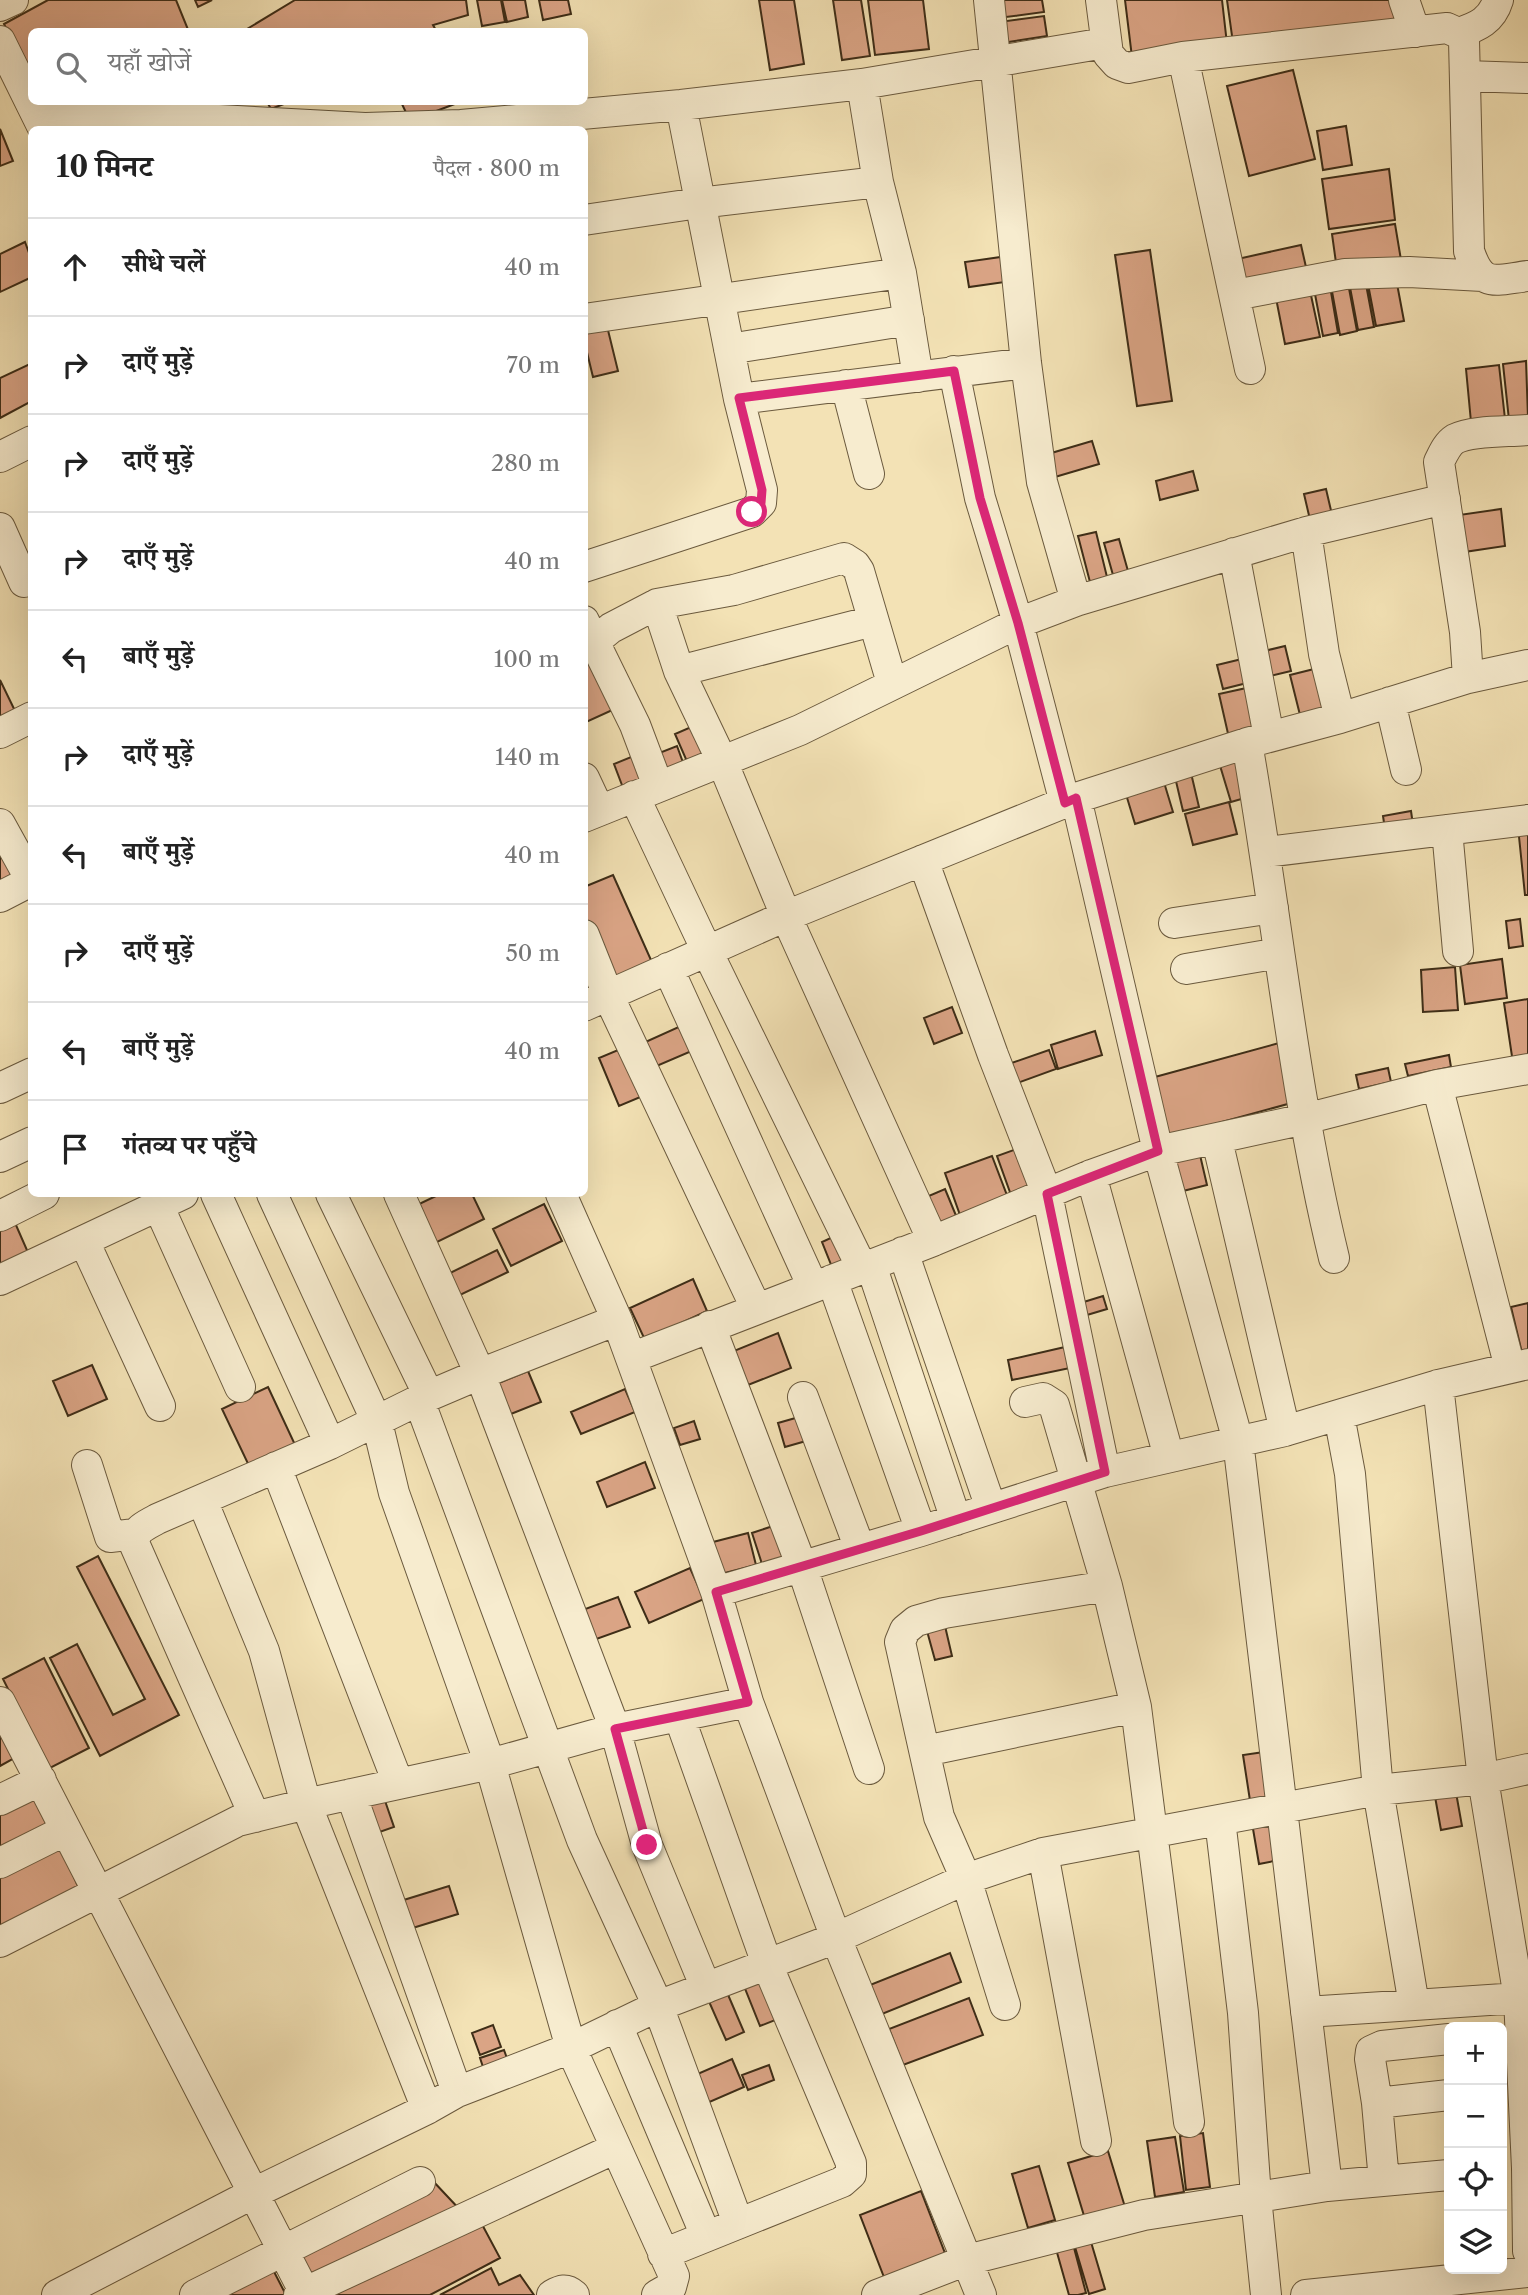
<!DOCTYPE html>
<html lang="hi">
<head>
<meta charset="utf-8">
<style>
	:root { --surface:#fff; --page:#f6f6f6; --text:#222; --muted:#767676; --line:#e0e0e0 }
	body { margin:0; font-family:"Libre Caslon Text","Noto Serif Devanagari",serif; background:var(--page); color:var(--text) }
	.controls { position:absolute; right:21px; bottom:21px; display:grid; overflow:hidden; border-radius:10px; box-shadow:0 7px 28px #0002 }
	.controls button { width:63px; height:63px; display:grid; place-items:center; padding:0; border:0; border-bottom:2px solid var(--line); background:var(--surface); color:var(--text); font:35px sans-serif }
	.stop { position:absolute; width:21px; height:21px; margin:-16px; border:5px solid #db2777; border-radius:50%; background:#fff }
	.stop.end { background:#db2777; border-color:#fff; box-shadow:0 2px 7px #0008 }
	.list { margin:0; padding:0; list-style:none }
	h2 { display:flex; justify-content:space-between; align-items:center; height:91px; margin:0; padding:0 28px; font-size:30px }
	h2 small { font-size:23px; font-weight:400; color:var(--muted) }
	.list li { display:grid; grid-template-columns:46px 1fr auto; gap:21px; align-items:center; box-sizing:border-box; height:98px; padding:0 28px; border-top:2px solid var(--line) }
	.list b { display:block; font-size:26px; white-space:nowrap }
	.list em { font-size:23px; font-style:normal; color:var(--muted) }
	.icon { flex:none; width:38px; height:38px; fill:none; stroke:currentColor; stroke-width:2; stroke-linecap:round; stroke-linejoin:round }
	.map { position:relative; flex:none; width:1528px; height:2295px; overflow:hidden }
	.search { position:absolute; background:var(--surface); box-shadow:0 7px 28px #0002; left:28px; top:28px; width:560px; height:77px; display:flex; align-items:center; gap:18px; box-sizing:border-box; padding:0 24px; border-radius:10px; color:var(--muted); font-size:26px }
	.panel { position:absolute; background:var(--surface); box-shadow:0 7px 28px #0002; left:28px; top:126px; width:560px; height:1071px; border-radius:10px }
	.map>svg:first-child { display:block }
</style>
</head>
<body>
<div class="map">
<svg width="1528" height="2295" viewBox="0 0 1528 2295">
	<rect width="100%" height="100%" fill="#f3e2b5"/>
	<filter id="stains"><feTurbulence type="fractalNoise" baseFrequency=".00286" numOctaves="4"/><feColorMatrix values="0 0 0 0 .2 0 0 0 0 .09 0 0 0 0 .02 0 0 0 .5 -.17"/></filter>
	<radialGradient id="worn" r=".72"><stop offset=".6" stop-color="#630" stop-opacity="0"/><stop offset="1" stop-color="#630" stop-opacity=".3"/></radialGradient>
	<path fill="#daa485" stroke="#3e2d17" stroke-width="2" d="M48,0h128l13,32h-157v51l-28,-59z
		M195,0h17l-14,7z
		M295,0h171l2,15 -35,10 4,7h-195z
		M477,0h24l4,22 -23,4z
		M502,0h23l3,17 -21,5z
		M539,0h29l3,14 -28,6z
		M759,0h35l10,64 -34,6z
		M833,0h28l9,56 -28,4z
		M868,0h55l6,49 -54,6z
		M995,0h47l2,12 -46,6z
		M1125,0h97l5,44 -95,13z
		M1227,0h165l7,21 -166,22z
		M1044,16l3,20 -45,7 -3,-21z
		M1293,70l22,89 -66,17 -22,-90z
		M267,102h22l-18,7z
		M401,102h59l-50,19z
		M1346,126l6,39 -29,5 -6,-39z
		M0,129l13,32 -13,5z
		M1389,169l6,51 -66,9 -7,-50z
		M1395,224l6,36 -64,10 -5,-36z
		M25,242l7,19v16l-32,15v-38z
		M1301,245l7,31 -68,14 -7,-30z
		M1150,250l22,151 -35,5 -22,-151z
		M1008,256l4,25 -43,6 -4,-25z
		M1395,273l9,48 -28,5 -9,-47z
		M1365,279l9,48 -16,3 -9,-48z
		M1348,283l9,48 -17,4 -9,-49z
		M1309,286l11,51 -35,7 -10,-51z
		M1330,286l8,47 -15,3 -9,-47z
		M606,322l12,49 -25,6 -9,-37v-13z
		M1526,361l2,57 -19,2 -6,-56z
		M32,363v38l-32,17v-40z
		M1499,365l6,54 -34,3 -5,-53z
		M1092,441l7,23 -44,13 -7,-23z
		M1193,471l5,19 -38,10 -4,-19z
		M1326,489l7,30 -22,5 -7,-30z
		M1501,509l4,37 -41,6 -5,-37z
		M1096,532l11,45 -17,5 -12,-46z
		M1119,539l9,32 -15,4 -9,-32z
		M584,639l35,68 -35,16z
		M1285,646l6,25 -29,7 -6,-25z
		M1246,658l5,24 -28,7 -6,-24z
		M1322,667l11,43 -32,9 -11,-44z
		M0,680l17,35 -17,11z
		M1251,687l11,43 -33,8 -10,-44z
		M698,724l14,33 -23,9 -14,-32z
		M677,746l8,22 -27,11 -9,-22z
		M1242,752l13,43 -24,7 -13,-43z
		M636,755l11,29 -22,9 -11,-29z
		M1191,773l8,34 -16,4 -8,-34z
		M1163,779l10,33 -38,12 -10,-33z
		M1229,802l8,32 -44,11 -8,-31z
		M1411,811l3,21 -28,4 -3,-20z
		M1528,826v69h-3l-7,-68z
		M0,838l20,40 -20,9z
		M613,875l42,94 -43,19 -28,-61v-40z
		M1520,919l3,27 -14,2 -3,-27z
		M1502,959l5,39 -42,6 -5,-39z
		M1455,967l3,43 -35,2 -2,-42z
		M1528,999v61l-15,3 -9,-60z
		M952,1007l10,26 -28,11 -10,-26z
		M683,1025l11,25 -42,18 -11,-24z
		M1095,1031l7,24 -44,14 -7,-24z
		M1279,1043l16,59 -135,37 -16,-59z
		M630,1045l20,48 -31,13 -20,-48z
		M1049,1050l7,19 -44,16 -6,-20z
		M1449,1055l2,12 -43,9 -3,-12z
		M1388,1068l3,14 -32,7 -3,-14z
		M1025,1146l14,39 -28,10 -14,-39z
		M1200,1155l7,30 -24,6 -8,-31z
		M992,1156l16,42 -48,17 -15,-42z
		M945,1189l12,29 -21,9 -12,-29z
		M440,1194h32l12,25 -51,25 -18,-38z
		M544,1204l18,37 -51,25 -18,-37z
		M12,1216l18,41 -30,15v-50z
		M837,1235l11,26 -16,6 -10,-25z
		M497,1250l11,22 -48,23 -10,-22z
		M693,1279l14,32 -62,29 -15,-32z
		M1103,1296l4,13 -30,9 -3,-13z
		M1528,1303v49l-6,1 -11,-46z
		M778,1333l13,35 -48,19 -14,-34z
		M1065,1347l5,21 -58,12 -4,-20z
		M92,1365l15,34 -39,17 -15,-35z
		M528,1371l13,31 -35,14 -12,-31z
		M268,1387l29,62 -46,21 -29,-61z
		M625,1389l10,23 -54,22 -10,-22z
		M806,1415l7,24 -28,8 -7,-24z
		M694,1421l6,18 -20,6 -6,-17z
		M645,1462l10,26 -48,19 -10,-25z
		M779,1524l10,31 -27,9 -10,-31z
		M748,1533l8,32 -35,9 -8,-32z
		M98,1556l81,159 -79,41 -50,-98 27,-14 36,71 32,-16 -68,-132z
		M690,1568l14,31 -55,24 -14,-31z
		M618,1597l12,30 -42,15 -11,-30z
		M945,1626l7,30 -17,4 -8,-29z
		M44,1658l45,90 -41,21 -45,-90z
		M0,1725l16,32 -16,9z
		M1271,1751l7,52 -27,4 -8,-52z
		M1455,1787l7,39 -21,4 -7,-39z
		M32,1790l17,40 -49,25v-49z
		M383,1795l11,32 -23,8 -11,-32z
		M1277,1819l7,40 -25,5 -7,-41z
		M57,1838l24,55 -81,40v-63z
		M449,1886l9,28 -55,17 -9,-28z
		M950,1953l11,29 -79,32 -12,-29z
		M765,1972l18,45 -23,9 -18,-45z
		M726,1990l18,42 -18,8 -19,-43z
		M969,1998l14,37 -80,30 -14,-36z
		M493,2025l8,22 -21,8 -8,-22z
		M504,2050l5,14 -24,9 -5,-15z
		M732,2059l12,28 -46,20 -12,-28z
		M769,2065l5,15 -26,10 -6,-15z
		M1203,2133l7,54 -24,3 -6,-54z
		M1175,2137l9,55 -29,5 -8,-56z
		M1108,2151l17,56 -40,12 -17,-56z
		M1039,2166l16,54 -27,8 -16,-54z
		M432,2180l31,33 -155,74 -18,-36z
		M921,2191l27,70 -61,24 -27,-70z
		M477,2215l23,43 -70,37h-116z
		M1091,2242l14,47 -16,5 -14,-47z
		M1073,2244l13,49 -8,2h-9l-13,-46z
		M269,2262l17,33h-81z
		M491,2268l8,17 21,-10 14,20h-94z"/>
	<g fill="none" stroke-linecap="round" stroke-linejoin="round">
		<g stroke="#6b5a3e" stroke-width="32">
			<path id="minor" d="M989,0l37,363 16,119 34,119
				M1101,0l7,54 9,10 11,4 55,-11 264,-29 11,5 6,7 5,211c13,38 25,29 59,25
				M1404,0l11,32
				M0,6l13,-6
				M1458,33c20,-6 34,-13 40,-33
				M0,41l43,87
				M1183,57l67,312
				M1465,76l63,2
				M862,84l16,98 23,91 17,104
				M35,110l330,18 96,-3 220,-20 181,-21 243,-41
				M584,220l115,-17 179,-21
				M1235,295l110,-21 64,-2 74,4
				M584,319l317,-46
				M729,349l180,-29
				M954,371l26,127 38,125 47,180
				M846,385l23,89
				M739,399l287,-36
				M0,457l32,-16
				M0,528l24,54
				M1306,532l18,122 16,64
				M1234,553l35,184
				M584,567l168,-55 9,-9 1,-13 -23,-91 -58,-294
				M657,604l22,67 43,90 64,155 147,325
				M584,621l51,104 23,61
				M594,642l17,-14 46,-24 77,-14 110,-32 11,7 4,6 33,112
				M679,671l194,-50
				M1468,678l-3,-46 -26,-170c4,-8 8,-18 16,-23 18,-9 53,-7 73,-9
				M1390,702l16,68
				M0,733l32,-16
				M1247,743c30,171 46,346 87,515
				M584,778l15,32
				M634,796l73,155 155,317
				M1076,798l82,353 80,290 89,745
				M584,817l216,-87 218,-107 58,-22 230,-69 139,-33
				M0,824l32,58
				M1447,830l11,121
				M1266,852l262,-32
				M923,860l70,195 54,139 58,278
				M0,897l31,-16
				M1174,923l99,-15
				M584,935l24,60 148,313
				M668,968l145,319
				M1186,969l93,-16
				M584,1006l202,-90 290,-118 171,-55 93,-25 128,-40 60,-13
				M1437,1085l73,283
				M0,1088l32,-15
				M1217,1140l68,291
				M0,1157l32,-15
				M1091,1175l78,282
				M216,1194l114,250
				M272,1194l105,228 17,71 96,271 81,284 103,228 -3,11 -14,8
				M331,1194l98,202
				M399,1194l81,180 135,355 32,116 59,143
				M561,1194l56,126 99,272 32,110 88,236 145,357
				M158,1205l82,182
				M0,1216l44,-22
				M84,1241l76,165
				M903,1252l88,256
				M871,1265l85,255
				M0,1280l183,-86
				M832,1280l89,251
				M710,1326l92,241 67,202
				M631,1358l302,-117 158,-66 67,-24 147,-32 132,-34 91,-16
				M1438,1385l45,394 36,219
				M803,1397l57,152
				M419,1400l163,440 76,166 80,217
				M1025,1402l18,-4 11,7 53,181 29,121 53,415
				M1339,1415l11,59 28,316 36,215 105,-7 8,170 1,83
				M87,1465l23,72 25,-3
				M276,1467l122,316
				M202,1500l62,151 42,153 121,305
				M716,1592l205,-61 184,-59 180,-41 153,-46 90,-21
				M0,1702l306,593
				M925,1751l211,-44
				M351,1794l106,298
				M0,1800l41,-20
				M255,1817l-121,-274c1,-14 11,-17 23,-24l173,-75 89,-44 61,-26 137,-54
				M1220,1820l23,193 13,184 10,98
				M1043,1853l53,288
				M0,1863l66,-33
				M0,1942l238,-121 77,-19 175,-38 125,-35 133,-27
				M1005,2005l-39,-126 -27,-62 -39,-175 5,-12 11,-9 28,-8 163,-27
				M1306,2012l108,-7
				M617,2025l89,211
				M1377,2103l72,-8
				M1384,2181l-7,-78 -7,-44 1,-8 11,-5 67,-7
				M663,2254l179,-72 9,-8v-11l-84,-199 -88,-248
				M57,2295l197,-102 173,-84 30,-17 114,-44 87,-42 178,-68 130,-59 77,-26 335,-63 105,-11 45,-10
				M195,2295l225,-113
				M299,2295l317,-147
				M552,2295c9,-5 14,-7 22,0
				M877,2295l90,-35 177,-45 183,-29 122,-11
				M1306,2295l222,-23"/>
		</g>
		<use href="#minor" stroke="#f7eccf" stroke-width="30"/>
	</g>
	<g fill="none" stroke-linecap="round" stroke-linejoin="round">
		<path stroke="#db2777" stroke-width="9" d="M647,1845l-32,-116 133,-27 -32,-110 205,-61 184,-59 -58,-278 111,-43 -82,-353 -11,5 -47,-180 -38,-125 -26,-127 -215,27 23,92 -1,13 -9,9"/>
	</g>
	<rect width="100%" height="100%" filter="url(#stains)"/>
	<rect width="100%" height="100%" fill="url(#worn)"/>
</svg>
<div class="controls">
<button>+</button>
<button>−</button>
<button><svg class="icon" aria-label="locate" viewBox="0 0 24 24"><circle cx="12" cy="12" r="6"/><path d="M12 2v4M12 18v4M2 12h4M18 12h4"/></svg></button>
<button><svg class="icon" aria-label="layers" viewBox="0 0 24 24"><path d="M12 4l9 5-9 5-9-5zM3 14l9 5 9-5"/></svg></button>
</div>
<div class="stop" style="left:752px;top:512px"></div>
<div class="stop end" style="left:647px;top:1845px"></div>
<div class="search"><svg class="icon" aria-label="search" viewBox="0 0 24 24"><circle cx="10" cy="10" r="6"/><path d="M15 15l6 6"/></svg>यहाँ खोजें</div>
<section class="panel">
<h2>10 मिनट<small>पैदल · 800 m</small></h2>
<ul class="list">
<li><svg class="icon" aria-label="ahead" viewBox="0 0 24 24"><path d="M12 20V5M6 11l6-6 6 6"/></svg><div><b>सीधे चलें</b></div><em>40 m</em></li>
<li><svg class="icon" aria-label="right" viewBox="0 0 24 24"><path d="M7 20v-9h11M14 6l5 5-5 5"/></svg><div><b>दाएँ मुड़ें</b></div><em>70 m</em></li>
<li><svg class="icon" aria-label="right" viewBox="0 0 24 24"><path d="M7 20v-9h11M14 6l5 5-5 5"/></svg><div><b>दाएँ मुड़ें</b></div><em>280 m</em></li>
<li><svg class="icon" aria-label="right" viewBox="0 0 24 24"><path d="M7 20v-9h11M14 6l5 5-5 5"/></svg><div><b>दाएँ मुड़ें</b></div><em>40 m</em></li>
<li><svg class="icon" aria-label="left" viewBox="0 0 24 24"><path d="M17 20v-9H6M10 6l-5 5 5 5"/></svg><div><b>बाएँ मुड़ें</b></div><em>100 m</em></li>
<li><svg class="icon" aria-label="right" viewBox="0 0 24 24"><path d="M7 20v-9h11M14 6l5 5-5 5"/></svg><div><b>दाएँ मुड़ें</b></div><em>140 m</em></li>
<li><svg class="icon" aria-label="left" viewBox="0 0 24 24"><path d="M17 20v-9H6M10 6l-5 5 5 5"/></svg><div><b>बाएँ मुड़ें</b></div><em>40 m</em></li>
<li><svg class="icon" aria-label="right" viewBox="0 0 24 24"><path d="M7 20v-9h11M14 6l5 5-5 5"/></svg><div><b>दाएँ मुड़ें</b></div><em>50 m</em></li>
<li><svg class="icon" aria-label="left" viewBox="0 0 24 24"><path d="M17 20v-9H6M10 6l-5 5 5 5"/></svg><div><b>बाएँ मुड़ें</b></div><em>40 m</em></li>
<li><svg class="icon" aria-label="arrive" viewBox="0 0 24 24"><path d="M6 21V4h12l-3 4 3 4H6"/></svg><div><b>गंतव्य पर पहुँचे</b></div></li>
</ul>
</section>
</div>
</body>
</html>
